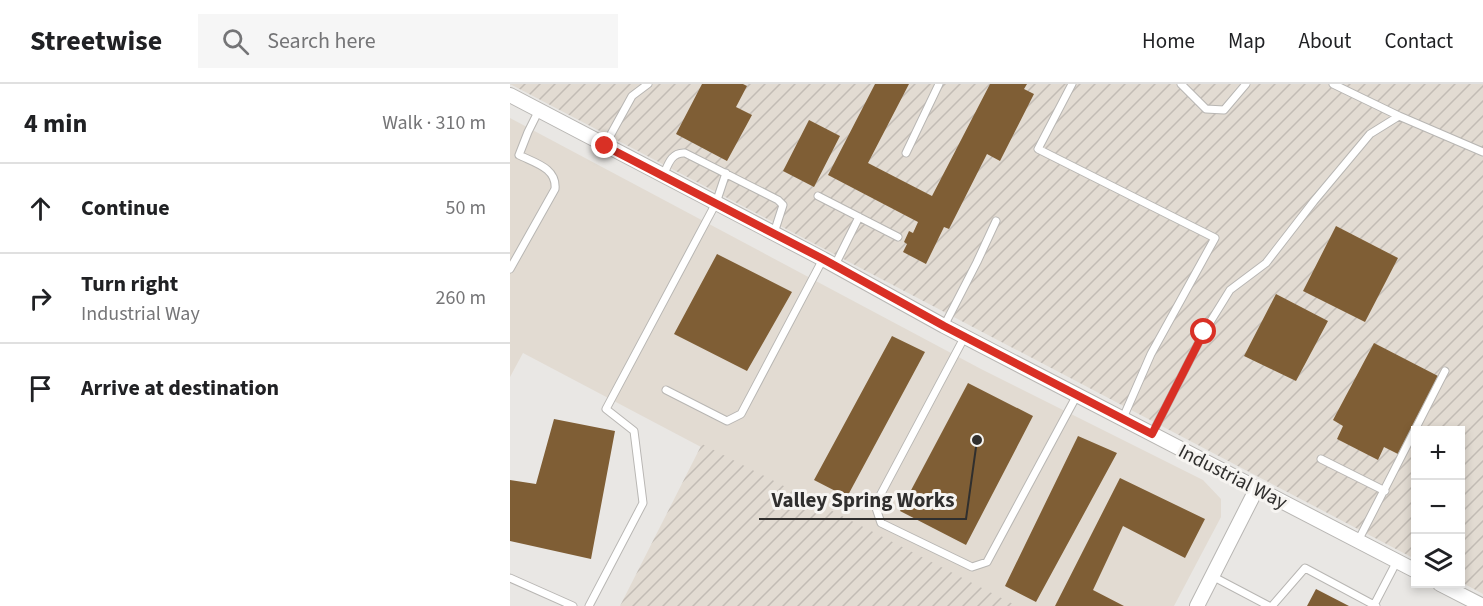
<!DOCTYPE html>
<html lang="en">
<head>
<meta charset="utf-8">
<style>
	:root { --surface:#fff; --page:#f6f6f6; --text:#202124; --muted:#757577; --line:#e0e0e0 }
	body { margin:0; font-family:"Source Sans 3",sans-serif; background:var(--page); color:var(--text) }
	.controls { position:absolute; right:18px; bottom:18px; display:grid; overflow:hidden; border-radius:0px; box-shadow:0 3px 9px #0003 }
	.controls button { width:54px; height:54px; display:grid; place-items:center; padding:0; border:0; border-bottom:2px solid var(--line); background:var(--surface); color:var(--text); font:30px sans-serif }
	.stop { position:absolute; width:18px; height:18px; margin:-14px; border:4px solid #d93025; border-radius:50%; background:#fff }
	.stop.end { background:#d93025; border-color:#fff; box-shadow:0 2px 6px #0008 }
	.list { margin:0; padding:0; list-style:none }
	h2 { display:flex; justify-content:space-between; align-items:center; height:78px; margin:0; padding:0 24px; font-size:26px }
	h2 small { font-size:20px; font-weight:400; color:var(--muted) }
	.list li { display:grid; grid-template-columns:39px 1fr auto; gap:18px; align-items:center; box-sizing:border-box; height:90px; padding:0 24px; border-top:2px solid var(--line) }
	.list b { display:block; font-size:22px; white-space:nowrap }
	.list p { margin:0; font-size:20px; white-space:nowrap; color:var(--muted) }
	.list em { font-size:20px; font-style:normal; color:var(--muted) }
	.icon { flex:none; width:33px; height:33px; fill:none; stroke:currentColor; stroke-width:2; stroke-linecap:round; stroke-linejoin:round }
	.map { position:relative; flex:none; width:973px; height:522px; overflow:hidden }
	header { display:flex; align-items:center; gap:36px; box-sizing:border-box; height:84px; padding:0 30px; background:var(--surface); border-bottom:2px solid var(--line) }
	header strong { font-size:28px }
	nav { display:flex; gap:33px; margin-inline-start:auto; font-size:21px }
	.search { width:420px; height:54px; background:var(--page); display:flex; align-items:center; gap:15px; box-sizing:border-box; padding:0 21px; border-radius:0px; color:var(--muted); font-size:22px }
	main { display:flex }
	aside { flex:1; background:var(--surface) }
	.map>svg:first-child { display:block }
</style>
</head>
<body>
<header>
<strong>Streetwise</strong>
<div class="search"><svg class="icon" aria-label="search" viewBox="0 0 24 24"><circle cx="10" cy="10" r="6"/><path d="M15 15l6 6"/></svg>Search here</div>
<nav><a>Home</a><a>Map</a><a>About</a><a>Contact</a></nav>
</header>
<main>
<aside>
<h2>4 min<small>Walk · 310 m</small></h2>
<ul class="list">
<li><svg class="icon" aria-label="ahead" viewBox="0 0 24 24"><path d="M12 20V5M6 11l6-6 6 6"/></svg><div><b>Continue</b></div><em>50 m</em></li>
<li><svg class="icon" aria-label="right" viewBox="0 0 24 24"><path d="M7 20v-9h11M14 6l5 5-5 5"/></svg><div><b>Turn right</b><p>Industrial Way</p></div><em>260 m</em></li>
<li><svg class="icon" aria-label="arrive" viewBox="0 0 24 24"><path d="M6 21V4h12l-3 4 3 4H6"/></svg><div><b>Arrive at destination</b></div></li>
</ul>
</aside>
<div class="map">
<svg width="973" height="522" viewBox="0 0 973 522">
	<defs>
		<pattern id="industrial-furrows" width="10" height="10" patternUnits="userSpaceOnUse" patternTransform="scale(1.5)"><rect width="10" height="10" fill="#e2dbd2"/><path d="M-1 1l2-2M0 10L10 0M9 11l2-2" fill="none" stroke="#c2bcb5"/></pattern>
	</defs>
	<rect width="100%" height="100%" fill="#e9e7e4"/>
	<path fill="#e2dbd2" d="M0,34l471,251 222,111 18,19v18l-47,89h-160l-220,-110 -271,-143 -13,24z"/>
	<path fill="url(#industrial-furrows)" d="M0,0h973v510l-22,-12 -1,-152h-44l-1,129z
		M192,360l315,162h-397z"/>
	<path fill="#7f5e35" d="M192,0h41l4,2 -11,21 16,8 -25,46 -51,-27z
		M365,0h34l-41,79 64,33 58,-112h37l-3,5 10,5 -34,67 -13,-7 -38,75 -5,-2 -18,37 -23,-12 4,-8 -3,-2 5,-11 4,2 5,-11 -90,-47z
		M299,36l31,16 -26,51 -31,-16z
		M826,142l62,32 -33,64 -62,-31z
		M207,170l75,38 -45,79 -73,-37z
		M766,210l52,27 -32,60 -52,-25z
		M382,252l33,16 -78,145 -33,-17z
		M864,259l64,33 -40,78 -14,-7 -6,13 -41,-21 6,-13 -10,-6z
		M458,299l65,33 -67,129 -66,-34z
		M44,335l61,12 -24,128 -81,-18v-61l26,4z
		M568,352l39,17 -81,149 -31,-16z
		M610,394l85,41 -20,39 -62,-32 -30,64 31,16h-69z
		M806,505l33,17h-42z"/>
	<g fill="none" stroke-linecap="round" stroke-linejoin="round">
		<g stroke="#b8b6b3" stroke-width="9">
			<path id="lane" d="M562,0l-34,65 177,89 -64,116 -28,64
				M671,0l25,25 18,1 22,-26
				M823,0l66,32
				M95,61l27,-49 16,-12
				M396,69l33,-69
				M153,92c5,-11 8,-24 22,-23l93,47 5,5 -9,28
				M308,112l80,41
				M325,181l24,-48
				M0,185l45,-80c2,-21 -20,-26 -36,-34l9,-23 11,-22
				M434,242l33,-64 19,-41
				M455,252l-90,169 6,18 91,44 15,-5 90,-167
				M156,306l61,31 14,-7 82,-155
				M642,350l52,-102 26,-42 36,-27 48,-62 56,-67 29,-18 84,36
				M811,375l64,32
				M848,457l87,-170
				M702,492l57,30
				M0,494l63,28
				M864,521l23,-44
				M79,522l54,-103 -9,-72 -28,-22 110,-206 10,-30
				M762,522l33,-38 71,38"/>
		</g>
		<g stroke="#b8b6b3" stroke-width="16">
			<path id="street" d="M0,11l313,164 121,67 472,245
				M930,500l43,22
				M687,522l60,-118"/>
		</g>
		<use href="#lane" stroke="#fff" stroke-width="7"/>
		<use href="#street" stroke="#fff" stroke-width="14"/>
	</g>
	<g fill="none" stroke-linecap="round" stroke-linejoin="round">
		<path stroke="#d93025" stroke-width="8" d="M95,62l218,113 121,67 208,108 52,-102"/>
	</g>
	<g text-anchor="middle" stroke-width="6" stroke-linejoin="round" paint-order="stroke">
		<g font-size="20" fill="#302f2e" stroke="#f6f4f1">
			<text transform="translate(723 392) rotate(27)" y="7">Industrial Way</text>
		</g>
	</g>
	<path fill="none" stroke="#302f2e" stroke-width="2" d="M467 356L456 435H249"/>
	<circle fill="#302f2e" stroke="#f6f4f1" stroke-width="2" cx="467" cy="356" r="6"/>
	<g font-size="21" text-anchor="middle" font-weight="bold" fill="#302f2e" stroke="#f6f4f1" stroke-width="6" stroke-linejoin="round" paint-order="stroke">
		<text x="353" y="423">Valley Spring Works</text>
	</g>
</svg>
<div class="controls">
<button>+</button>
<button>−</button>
<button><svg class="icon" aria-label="layers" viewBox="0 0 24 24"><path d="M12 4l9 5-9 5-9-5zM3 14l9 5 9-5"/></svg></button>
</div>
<div class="stop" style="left:694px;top:248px"></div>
<div class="stop end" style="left:95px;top:62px"></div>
</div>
</main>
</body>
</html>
